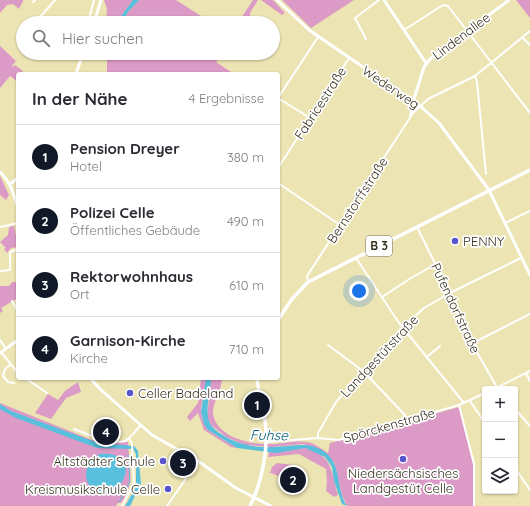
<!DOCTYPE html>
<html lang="de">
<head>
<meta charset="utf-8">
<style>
	:root { --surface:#fff; --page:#f7f7f7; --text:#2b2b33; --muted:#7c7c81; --line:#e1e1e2; --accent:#111827 }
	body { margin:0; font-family:Quicksand,sans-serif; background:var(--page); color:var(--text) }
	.controls { position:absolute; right:12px; bottom:12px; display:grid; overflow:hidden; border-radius:4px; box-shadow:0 1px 3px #0004 }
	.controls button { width:36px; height:36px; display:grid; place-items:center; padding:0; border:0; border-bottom:1px solid var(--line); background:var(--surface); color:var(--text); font:20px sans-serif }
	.you { position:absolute; left:359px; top:291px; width:14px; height:14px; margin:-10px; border:3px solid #fff; border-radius:50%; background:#1a73e8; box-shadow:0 0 0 6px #1a73e833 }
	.badge { display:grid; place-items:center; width:26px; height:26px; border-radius:50%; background:var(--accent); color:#fff; font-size:13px; font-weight:700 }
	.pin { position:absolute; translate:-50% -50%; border:2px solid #fff; box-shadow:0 1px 4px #0006 }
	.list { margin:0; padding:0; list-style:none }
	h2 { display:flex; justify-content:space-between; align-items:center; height:52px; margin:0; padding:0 16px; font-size:17px }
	h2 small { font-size:13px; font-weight:400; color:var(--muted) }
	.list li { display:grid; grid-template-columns:26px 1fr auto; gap:12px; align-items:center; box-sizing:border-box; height:64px; padding:0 16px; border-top:1px solid var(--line) }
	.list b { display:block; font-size:15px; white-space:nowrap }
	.list p { margin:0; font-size:13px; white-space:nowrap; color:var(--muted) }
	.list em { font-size:13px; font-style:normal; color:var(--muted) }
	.icon { flex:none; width:22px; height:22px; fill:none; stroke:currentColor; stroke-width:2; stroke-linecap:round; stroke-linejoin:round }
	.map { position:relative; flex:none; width:530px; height:506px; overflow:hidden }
	.search { position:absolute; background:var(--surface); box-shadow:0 1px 3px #0004; left:16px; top:16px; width:264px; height:44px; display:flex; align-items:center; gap:10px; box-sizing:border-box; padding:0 14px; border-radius:22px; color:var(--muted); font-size:15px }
	.panel { position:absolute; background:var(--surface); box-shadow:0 1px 3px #0004; left:16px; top:72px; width:264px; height:308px; border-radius:4px }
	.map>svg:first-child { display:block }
</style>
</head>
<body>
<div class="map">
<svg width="530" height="506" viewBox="0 0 530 506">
	<rect width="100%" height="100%" fill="#ece4b2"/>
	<path fill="#dc9ac7" d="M0,0h23v1l-4,8 -6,-5 -6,1 -7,8z
		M104,0h29l-17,23h-10l1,-14z
		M139,0h37l36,23h-91l7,-11z
		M253,0h5l-8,13 1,10h-13z
		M261,0h12l12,13 -3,2z
		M282,0h72l-43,28z
		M516,0h14v18z
		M0,46l16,15 -4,5 1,1 2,-2 8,6 -7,6 2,5 -8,-6 -10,12z
		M107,53h116l-7,9 18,12h-127z
		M0,176l9,19 -3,5 -6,-5z
		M14,226l4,21 -7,1 -4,5 -3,-4 2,-1 -6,-6 8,-7 1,-8z
		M12,282h6v16l-17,10 2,3 -3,2v-27h9z
		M201,378h5v7l-5,22 1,11 6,12 29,18 -6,-1 -27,-17 -6,-17 -8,8 -3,-4 11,-14z
		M211,378h11c0,12 -10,26 -9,35 3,24 37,32 57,31 11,0 25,-4 37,-2 7,1 15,7 21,11l2,-10 129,-36 14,57v42h-126l-5,-11 -8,-33 -30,-18 -32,3 -27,-2 -19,-8 -15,-12 -4,-8z
		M78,382l3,10 -15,6 -15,21 -16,-6 13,-19 10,6 7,-9z
		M0,403l92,37 15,3 21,-1c1,23 8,41 -7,61h-3l-2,3h-116z
		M305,448c28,7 26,23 33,47l-4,2 -8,-6 1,-10 -1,-12 -27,-15 -31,3 1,-5z
		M277,463l15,2 1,-2 -7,16 -18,-7 2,1 2,-6z"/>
	<path fill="#58bfdc" d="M133,0h6l-11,12 -7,11h-5z
		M206,378h5c0,13 -5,27 -3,39 1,8 7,13 13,17 15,10 34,14 52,13 19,0 36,-7 53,6 16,13 10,37 21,53l-5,-2 -8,-23 -2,-14 -7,-10 -20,-9 -29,5 -39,-5 -29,-18 -4,-6 -3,-12z
		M0,404l11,7 87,32 36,3 4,5 3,33 -11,22h-5l11,-19v-33l-3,-5 -36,-1 -81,-30 -16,-9z
		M100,454c46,-4 22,52 -7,35 -13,-11 -6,-28 7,-35z"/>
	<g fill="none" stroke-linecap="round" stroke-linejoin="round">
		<path stroke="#58bfdc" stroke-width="1" d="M119,502l11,-20 -2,-27"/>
		<path stroke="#fff" stroke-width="2" d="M33,2l2,-2
			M41,16l14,-16
			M88,23l6,-23
			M404,30l39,-25 5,1 82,107
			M523,38l7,7
			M366,39l-11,-21 24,-18
			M475,76l2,6 9,92
			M410,116l3,-14
			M310,118l-32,-20 40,-61
			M278,168l71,-110
			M278,183l62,42
			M505,223l25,-12
			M0,227l18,-4
			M417,227l50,101 8,21 23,40
			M356,258l43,65 65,80
			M0,271l10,-1v-18l8,-3
			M308,281l-1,-5 106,-163 15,-14 47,-23 55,-45
			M382,297l29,-19 25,-14
			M12,301l6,10
			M0,340l6,9
			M473,343l57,-29
			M328,345l35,26 42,44 2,5
			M1,352l17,21
			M427,357l13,-11
			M10,365l-5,4 -2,7 5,6 6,1
			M526,373l4,8
			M25,378l22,15
			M494,389l36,-18
			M470,401l15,22
			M459,405l15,59v42
			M515,409l15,17
			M74,429c12,5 38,16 51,12 6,-3 12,-12 16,-16
			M318,438v-5l18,-31 66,-74 22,-20 26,-15 71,-35
			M267,442l51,-4 21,2 120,-35 26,-12
			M515,468l15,22
			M122,506l12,-23 -2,-39 -3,-6
			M167,506l18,-26 8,-22"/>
		<path stroke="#fff" stroke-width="3" d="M277,0l32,30 111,76 19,17 50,67 41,85
			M384,0l42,63
			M94,23l7,-23
			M76,74l7,-21
			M413,102l11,-35 6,-8 79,-59
			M0,172c11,10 14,23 18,36
			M10,184l8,-6
			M0,353l18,-13
			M90,378l10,11 52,46 46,26 38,27 35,18"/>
		<path stroke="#fff" stroke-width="3.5" d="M278,320l14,-21 16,-17 222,-112
			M250,506c12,-24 19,-58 15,-85 -2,-15 -7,-28 -8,-43"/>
	</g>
	<g fill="#5855cc" stroke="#fff" stroke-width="1.5">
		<circle cx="455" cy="241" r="4"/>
		<circle cx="130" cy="393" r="4"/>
		<circle cx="403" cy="459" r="4"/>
		<circle cx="163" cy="461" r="4"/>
		<circle cx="168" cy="489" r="4"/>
	</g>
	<g text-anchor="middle" stroke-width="3.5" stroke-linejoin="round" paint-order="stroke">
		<rect fill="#fff" stroke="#716e61" stroke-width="1" x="366" y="236" width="26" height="20" rx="3"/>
		<g font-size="12" font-weight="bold" fill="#34301d">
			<text x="379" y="250">B 3</text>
		</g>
		<g font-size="13" fill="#34301d" stroke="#fff">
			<text transform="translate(461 36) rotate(-37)" y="5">Lindenallee</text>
			<text transform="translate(391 87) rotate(34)" y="5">Wederweg</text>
			<text transform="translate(320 103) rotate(-57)" y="5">Fabricestraße</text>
			<text transform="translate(357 200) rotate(-57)" y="5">Bernstorffstraße</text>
			<text transform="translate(456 308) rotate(65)" y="5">Pufendorfstraße</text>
			<text transform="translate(379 356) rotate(-47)" y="5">Landgestütstraße</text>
			<text transform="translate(389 425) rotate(-16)" y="5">Spörckenstraße</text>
		</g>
		<g font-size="13" fill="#34301d" stroke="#fff" text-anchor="start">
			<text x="463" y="246">PENNY</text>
			<text x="138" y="398">Celler Badeland</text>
			<text x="155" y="466" text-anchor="end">Altstädter Schule</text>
			<text x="403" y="478" text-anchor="middle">Niedersächsisches<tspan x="403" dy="15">Landgestüt Celle</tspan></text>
			<text x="160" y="494" text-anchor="end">Kreismusikschule Celle</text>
		</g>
		<g font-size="14" font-style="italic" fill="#086175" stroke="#fff">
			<text transform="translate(269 435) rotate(1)" y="5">Fuhse</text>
		</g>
	</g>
</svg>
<div class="controls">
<button>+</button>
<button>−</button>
<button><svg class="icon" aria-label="layers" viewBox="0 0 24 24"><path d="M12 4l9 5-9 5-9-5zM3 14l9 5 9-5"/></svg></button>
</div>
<div class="you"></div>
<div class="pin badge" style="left:257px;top:405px">1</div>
<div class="pin badge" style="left:293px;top:480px">2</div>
<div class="pin badge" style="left:183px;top:463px">3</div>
<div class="pin badge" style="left:106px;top:432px">4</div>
<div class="search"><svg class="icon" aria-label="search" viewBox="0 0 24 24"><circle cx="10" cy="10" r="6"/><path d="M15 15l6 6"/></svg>Hier suchen</div>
<section class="panel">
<h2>In der Nähe<small>4 Ergebnisse</small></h2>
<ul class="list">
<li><span class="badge">1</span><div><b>Pension Dreyer</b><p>Hotel</p></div><em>380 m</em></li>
<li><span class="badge">2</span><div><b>Polizei Celle</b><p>Öffentliches Gebäude</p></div><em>490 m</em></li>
<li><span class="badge">3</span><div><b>Rektorwohnhaus</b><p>Ort</p></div><em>610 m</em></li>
<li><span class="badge">4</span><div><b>Garnison-Kirche</b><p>Kirche</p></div><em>710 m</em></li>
</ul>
</section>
</div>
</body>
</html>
